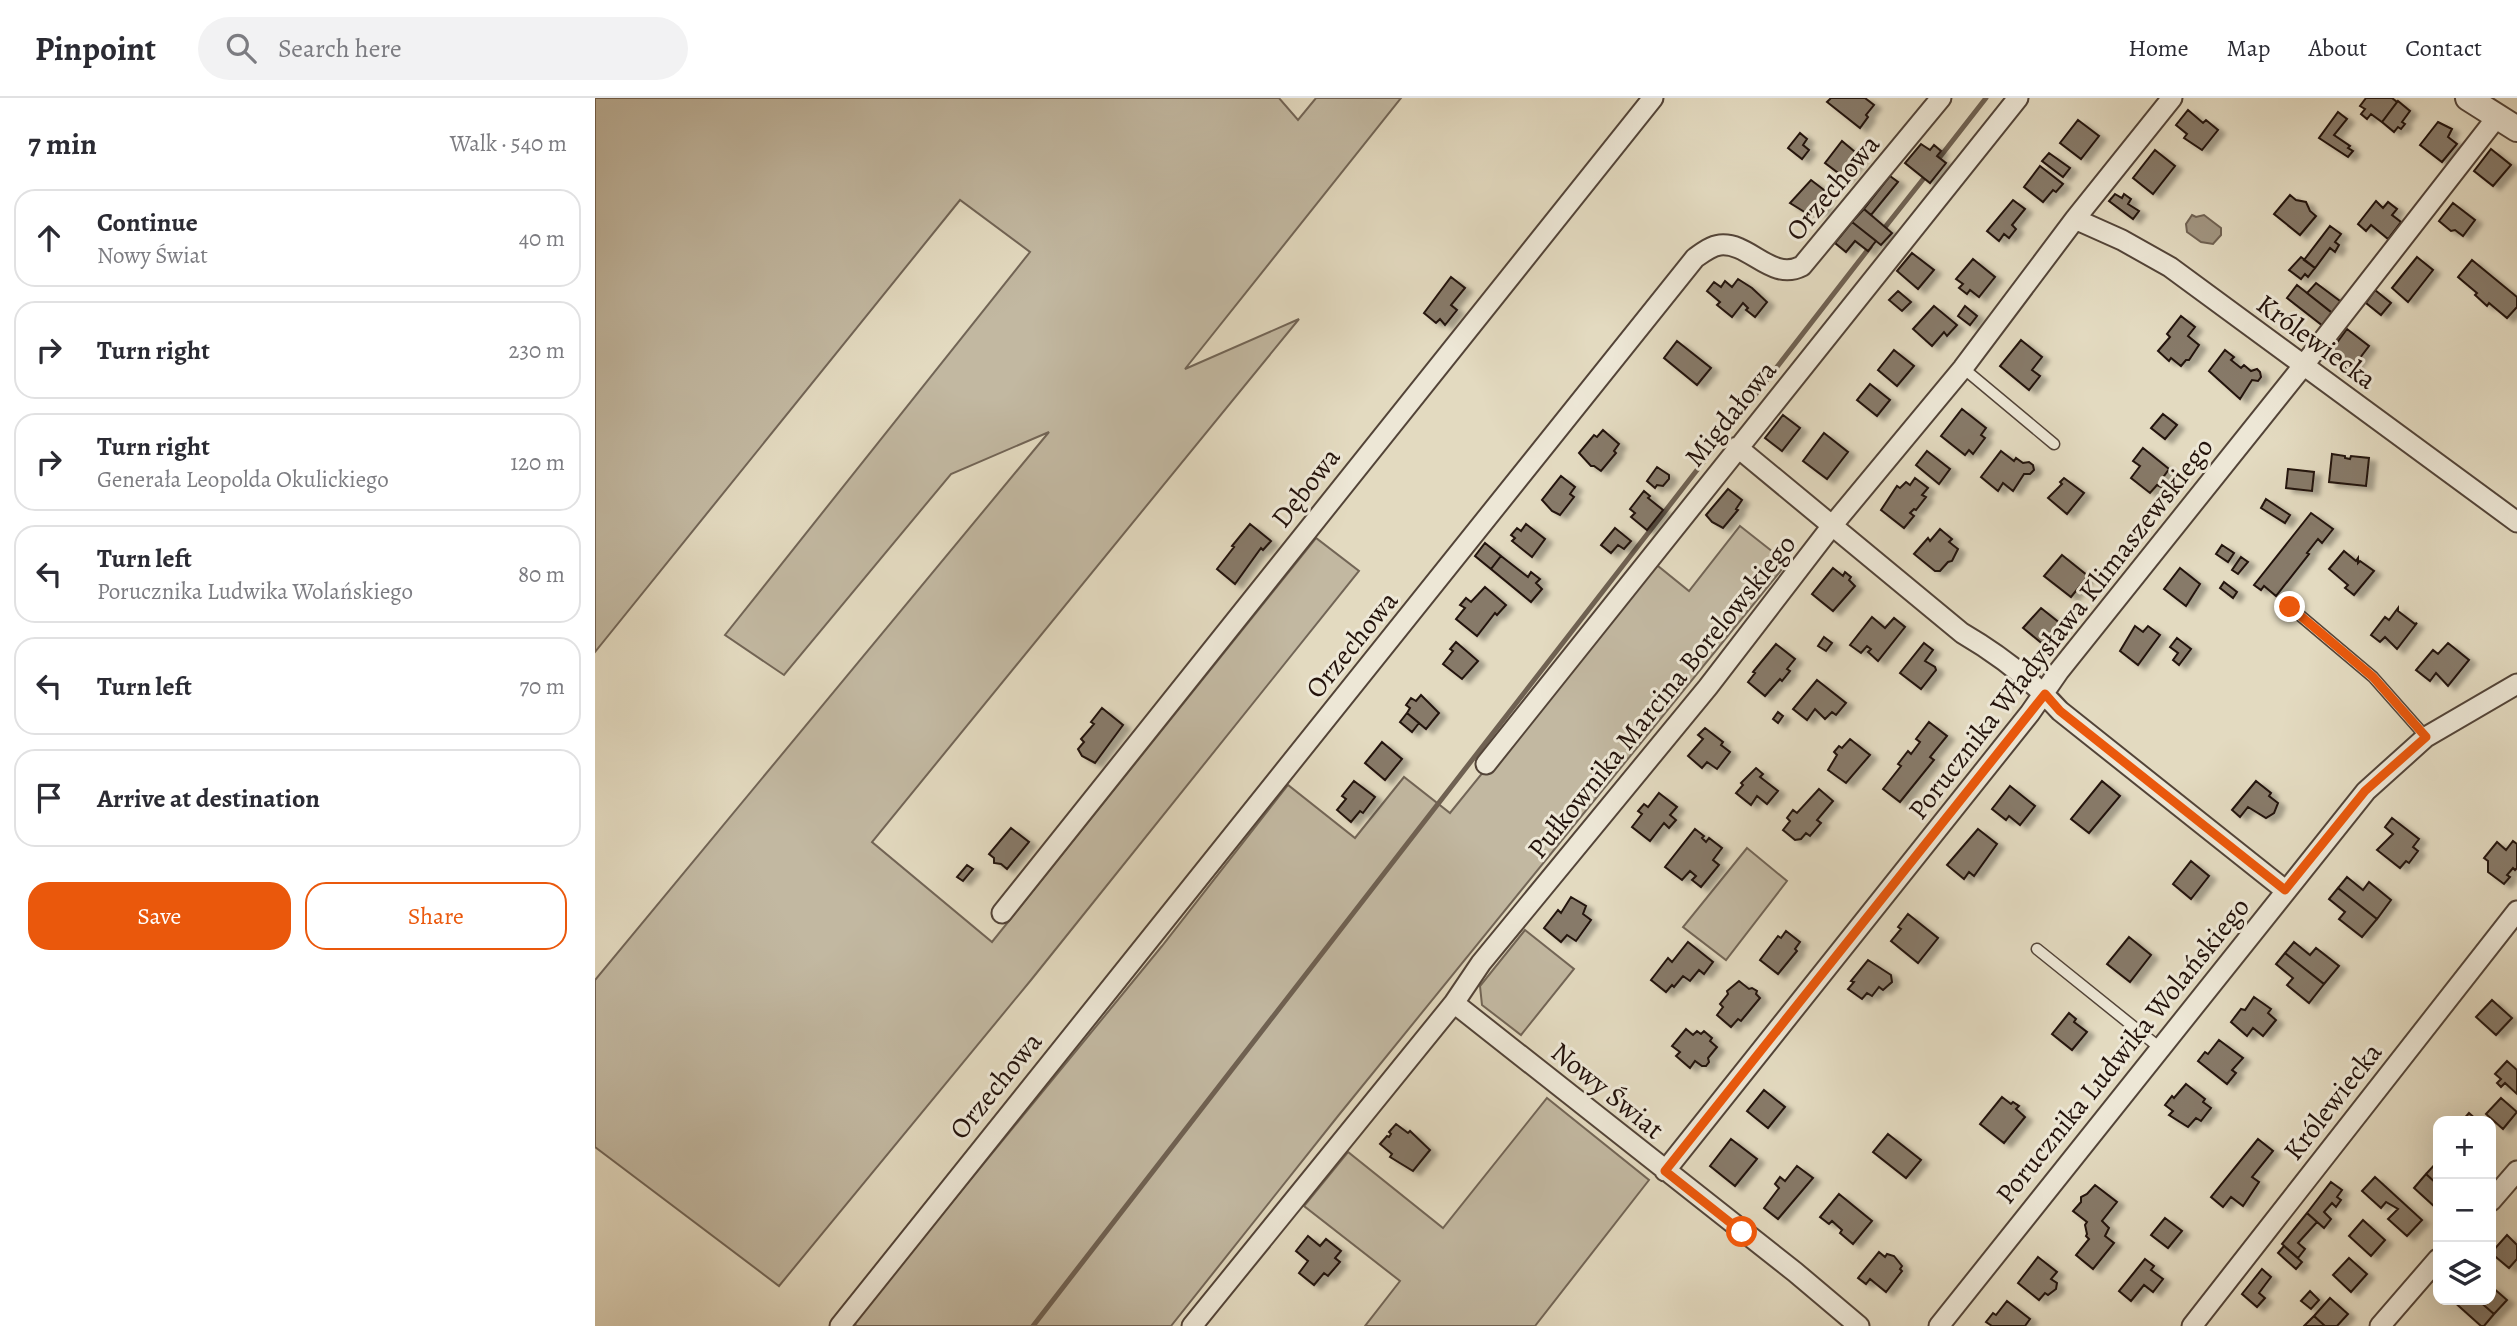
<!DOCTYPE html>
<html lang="en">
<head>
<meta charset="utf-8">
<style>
	:root { --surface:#fff; --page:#f2f2f3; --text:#2b2b33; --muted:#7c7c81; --line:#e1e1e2; --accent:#ea580c }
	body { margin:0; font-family:Alegreya,serif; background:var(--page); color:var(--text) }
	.controls { position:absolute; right:21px; bottom:21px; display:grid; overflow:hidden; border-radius:14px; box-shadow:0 7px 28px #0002 }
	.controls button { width:63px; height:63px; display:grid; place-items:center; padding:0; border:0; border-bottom:2px solid var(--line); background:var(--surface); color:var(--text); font:35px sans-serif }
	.stop { position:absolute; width:21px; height:21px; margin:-16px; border:5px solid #ea580c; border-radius:50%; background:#fff }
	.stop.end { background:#ea580c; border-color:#fff; box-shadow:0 2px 7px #0008 }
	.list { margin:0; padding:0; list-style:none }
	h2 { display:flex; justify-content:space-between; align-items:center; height:91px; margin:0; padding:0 28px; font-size:30px }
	h2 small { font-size:23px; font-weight:400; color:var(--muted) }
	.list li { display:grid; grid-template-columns:46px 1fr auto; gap:21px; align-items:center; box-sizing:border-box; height:98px; margin:0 14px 14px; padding:0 14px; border:2px solid var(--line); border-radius:21px }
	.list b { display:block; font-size:26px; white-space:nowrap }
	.list p { margin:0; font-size:23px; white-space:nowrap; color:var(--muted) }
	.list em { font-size:23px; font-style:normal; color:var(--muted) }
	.actions { display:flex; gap:14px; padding:21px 28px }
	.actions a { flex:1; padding:16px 0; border:2px solid var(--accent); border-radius:21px; text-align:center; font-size:24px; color:var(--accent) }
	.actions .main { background:var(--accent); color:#fff }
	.icon { flex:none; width:38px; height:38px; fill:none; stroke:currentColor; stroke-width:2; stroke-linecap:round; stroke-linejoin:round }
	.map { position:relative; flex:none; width:1922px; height:1228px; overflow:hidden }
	header { display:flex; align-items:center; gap:42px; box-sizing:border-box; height:98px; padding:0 35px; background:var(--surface); border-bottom:2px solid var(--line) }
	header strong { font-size:33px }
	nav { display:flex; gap:38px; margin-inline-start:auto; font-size:24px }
	.search { width:490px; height:63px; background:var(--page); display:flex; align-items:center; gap:18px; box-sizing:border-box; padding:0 24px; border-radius:38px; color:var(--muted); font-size:26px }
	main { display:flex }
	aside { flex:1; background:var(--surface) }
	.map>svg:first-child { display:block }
</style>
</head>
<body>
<header>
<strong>Pinpoint</strong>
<div class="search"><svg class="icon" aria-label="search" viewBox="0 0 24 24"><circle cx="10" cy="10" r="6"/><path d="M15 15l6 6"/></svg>Search here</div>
<nav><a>Home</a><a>Map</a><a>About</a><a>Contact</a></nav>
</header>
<main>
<aside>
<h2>7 min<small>Walk · 540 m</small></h2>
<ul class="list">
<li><svg class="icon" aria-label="ahead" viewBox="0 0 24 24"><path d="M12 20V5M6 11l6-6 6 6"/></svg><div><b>Continue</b><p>Nowy Świat</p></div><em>40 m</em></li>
<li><svg class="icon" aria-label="right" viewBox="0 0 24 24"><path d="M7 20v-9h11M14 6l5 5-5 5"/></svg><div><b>Turn right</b></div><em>230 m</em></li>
<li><svg class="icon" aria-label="right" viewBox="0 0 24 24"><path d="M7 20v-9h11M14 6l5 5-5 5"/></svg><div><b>Turn right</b><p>Generała Leopolda Okulickiego</p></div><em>120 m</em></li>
<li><svg class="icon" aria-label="left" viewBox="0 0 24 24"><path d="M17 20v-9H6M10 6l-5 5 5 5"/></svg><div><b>Turn left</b><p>Porucznika Ludwika Wolańskiego</p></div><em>80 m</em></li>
<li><svg class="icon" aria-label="left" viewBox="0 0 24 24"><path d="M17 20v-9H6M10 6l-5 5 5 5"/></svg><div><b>Turn left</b></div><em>70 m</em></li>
<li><svg class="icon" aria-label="arrive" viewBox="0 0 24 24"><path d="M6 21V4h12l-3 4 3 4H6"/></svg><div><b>Arrive at destination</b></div></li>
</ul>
<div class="actions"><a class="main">Save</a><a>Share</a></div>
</aside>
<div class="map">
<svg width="1922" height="1228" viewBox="0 0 1922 1228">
	<defs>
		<filter id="shadow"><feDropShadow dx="7" dy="4" stdDeviation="2" flood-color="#0004"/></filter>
	</defs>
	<rect width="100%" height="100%" fill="#e3dac0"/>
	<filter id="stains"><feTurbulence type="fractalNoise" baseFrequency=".00286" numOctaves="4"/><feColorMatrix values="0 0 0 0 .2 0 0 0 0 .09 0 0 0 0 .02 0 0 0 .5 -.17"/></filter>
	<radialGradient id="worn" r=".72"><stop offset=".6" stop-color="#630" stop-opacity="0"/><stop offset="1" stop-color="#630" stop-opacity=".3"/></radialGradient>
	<path fill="#c2b8a1" stroke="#726556" stroke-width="2" d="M0,0h684l19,22 18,-22h85l-216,271 114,-50 -427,523 120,100 324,-404 43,33 -328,409 -252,306 -184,-139v-167l454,-548 -98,42 -167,201 -59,-40 305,-383 -70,-52 -365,452z
		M1145,428l47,37 -449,553 -167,210h-314l-4,-3 309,-377 126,-161 67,53 49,-61 46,36 203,-251 36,29z
		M1152,750l40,33 -61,79 -43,-33z
		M930,832l49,39 -53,66 -39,-30 -2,-19z
		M952,1000l102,82 -114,146h-170l35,-45 -96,-75 44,-54 95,76z"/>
	<path fill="#a29682" stroke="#6f6152" stroke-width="2" d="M1597,117l4,2 8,-2 17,13v7l-8,9 -12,-2 -14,-10 -1,-8z"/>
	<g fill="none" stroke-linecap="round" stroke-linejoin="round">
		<path stroke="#6f6152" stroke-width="5" d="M1341,64l50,-64
			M1287,133l46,-58
			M438,1228l837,-1079"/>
	</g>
	<path fill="#877a69" stroke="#23120b" stroke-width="2" filter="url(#shadow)" d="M1236,0h34l9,7 -8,10 2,2 -8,11 -33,-26z
		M1771,0h26l5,4 -15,20 -11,-8 -4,5 -6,-5 4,-5 -5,-3z
		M1803,3l12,10 -8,11 3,2 -4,5 -3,-2 -4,5 -12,-10z
		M1593,12l15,13 3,-3 12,10 -16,20 -18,-12 3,-4 -11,-9z
		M1743,14l9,7 -13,16 16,11 -2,2 5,3 -5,6 -29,-19z
		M1483,22l21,16 -18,23 -21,-16z
		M1843,24l14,7 -4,8 9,7 -15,18 -22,-17z
		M1205,35l7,6 -4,6 6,5 -7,9 -14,-11z
		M1247,43l19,16 -16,21 -20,-15z
		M1326,46l9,6 4,-5 7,6 -4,5 9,7 -16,20 -25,-20z
		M1896,51l20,16 -18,21 -19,-15z
		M1560,52l20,16 -22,28 -20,-16z
		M1454,55l21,15 -7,9 -21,-16z
		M1445,68l23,18 -7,8 -3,-2 -10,12 -19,-15z
		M1295,78l8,6 -27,33 -7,-6z
		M1216,82l17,13 -5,5 2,7 -4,6 -6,-1 -4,6 -21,-13z
		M1520,96l7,4 2,-4 7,5 -3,5 11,7 -6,8 -24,-18z
		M1695,97l6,5 10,2 4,9 6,5 -16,19 -26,-21z
		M1418,102l12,9 -13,16 4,4 -7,9 -5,-4 -5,7 -12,-10z
		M1781,103l7,7 5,-6 9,7 -5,6 9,7 -13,17 -17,-14 -5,6 -8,-7z
		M1858,105l22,17 -12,16 -8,-6 -4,1 -12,-10z
		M1269,111l28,24 -11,12 -29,-23z
		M1257,124l24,19 -8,10 -13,-10 -9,11 -11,-9z
		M1735,128l11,8 -6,8 4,3 -4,7 -5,-4 -15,20 -11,-8z
		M1317,155l22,17 -16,19 -21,-18z
		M1706,159l14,11 -7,9 -3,-3 -4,5 -12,-9z
		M1822,159l16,13 -25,32 -16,-14z
		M1378,161l22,18 -16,20 -9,-7 -3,4 -8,-6 4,-4 -7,-5z
		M1877,162l45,37v10l-10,11 -18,-15 -2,3 -12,-11 2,-2 -19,-16z
		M856,179l14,11 -14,17 6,5 -12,15 -5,-6 -4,4 -12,-10z
		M1143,181l14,9 15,14 -12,15 -9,-7 2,-2 -5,-5 -11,14 -15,-12 3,-3 -13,-11 7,-9 7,5 4,-6 7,6z
		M1721,185l28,21 -9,11 -28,-22z
		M1702,187l35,28 -9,13 -36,-28z
		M1780,192l16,13 -10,12 -15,-12z
		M1303,193l13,11 -9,9 -13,-11z
		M1339,208l23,19 -10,11 -3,-4 -12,14 -19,-17z
		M1370,208l12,10 -7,9 -12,-9z
		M1586,218l14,11 -7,9 11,9 -10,15h-3l-5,6 -10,-8 -2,3 -11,-10 12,-14 -3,-3z
		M1752,231l22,17 -19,25 -22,-16z
		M1426,242l21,17 -10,13 8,6 -11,14 -29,-24z
		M1082,243l34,27 -14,17 -33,-27z
		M1299,252l20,16 -17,20 -19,-16z
		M1630,252l9,7 -3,3 10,8 3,-3 7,6 6,-2 3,3 1,5 -3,4 -6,-1 -12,19 -31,-28z
		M1275,286l20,16 -13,16 -20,-16z
		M1367,311l24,19 -5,7 4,3 -12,16 -4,-4 -4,5 -24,-19z
		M1568,316l14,11 -12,14 -14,-11z
		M1188,317l17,13 -18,23 -17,-13z
		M1008,332l16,14 -5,7 2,2 -15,18 -7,-5h-3l-12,-13 15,-18 3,2z
		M1229,335l24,19 -21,27 -24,-18z
		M1548,350l26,21 -7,10 3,2 -4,6 -4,-2 -7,8 -19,-15 9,-12 -7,-5z
		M1332,353l23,18 -11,15 -23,-19z
		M1406,353l13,10 2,-3 7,5 6,-1 4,3 1,5 -4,4h-6l-11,17 -10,-8 -5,8 -17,-14z
		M1737,356l13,2v2l5,1 1,-3 18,2 -3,28 -37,-4z
		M1062,369l12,8v4l-6,7 -6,-1 -2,3 -8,-7z
		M1693,371l26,3 -2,19 -26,-3z
		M966,378l14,11 -5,7 4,3 -14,18 -8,-4 -10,-11z
		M1320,380l13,10 -6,7 4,2 -10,13 -2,-1 -4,4 4,3 -10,12 -23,-18 16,-24 3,2 6,-6 4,3z
		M1469,380l20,15 -17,21 -19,-16 14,-14 -2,-2z
		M1133,391l14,11 -6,9 2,1 -15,18 -11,-6 -6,-7z
		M1049,393l6,5 -2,2 15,12 -16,20 -16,-13 4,-4 -5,-4z
		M1671,401l24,16 -5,8 -24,-15z
		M1716,415l22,16 -11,14 -4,-4 -11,14 2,1 -33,42 -12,-10 -3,4 -7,-5z
		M655,426l21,17 -8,9 -2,-2 -26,36 -18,-15 17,-22 -2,-1z
		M931,426l19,15 -13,18 -20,-16 3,-3 -4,-3 6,-7 4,3z
		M1020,430l16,13 -7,8 -6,-4 -7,8 -10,-8z
		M1345,431l12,10 -3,3 9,7 -6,12 -4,1 -8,9h-5l-21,-17 14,-16 2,3z
		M890,445l16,13 -10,13 -16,-13z
		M1627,447l12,8 -6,9 -12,-8z
		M1749,453l12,10 2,-3v5l2,-2 14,10 -20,24 -9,-7 3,-3 -19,-16z
		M1467,457l26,21 -17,21 -27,-21z
		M906,458l27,21 3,-5 9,7 -4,4 6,6 -11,13 -40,-33z
		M1646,459l7,5 -10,12 -6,-4z
		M1238,470l10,8 2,-4 6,5 -2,3 6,6 -22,25 -21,-17z
		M1585,470l20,16 -14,22 -22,-17z
		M1629,484l13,10 -4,6 -13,-10z
		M890,489l21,18 -9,10 -2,-2 -18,23 -21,-17 9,-11 -5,-3 6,-7 5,4z
		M1446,510l20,16 -17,21 -21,-17z
		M1803,510v3l17,13 2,-1 -20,26 -12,-12 -5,5 -9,-7 14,-18 4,3z
		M1277,519l13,11 9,-10 11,9 -27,34 -10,-9 3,-3 -4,-3 -6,7 -11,-8z
		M1540,528l8,6 5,-6 12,9 -22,30 -18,-14z
		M1229,539l8,6 -6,8 -8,-5z
		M1582,540l14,11 -12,16 -6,-5 5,-7 -8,-6z
		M861,544l22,19 -16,18 -19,-15 10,-13 -3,-2z
		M1329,545l9,7 -8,11 10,6 1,3 -15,19 -21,-16z
		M1853,545l21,17 -21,26 -12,-13 -6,8 -14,-11 17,-20 5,4z
		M1181,546l19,15 -8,10 3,2 -8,10 -2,-2 -15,17 -17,-14 7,-9 -2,-1z
		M1222,582l29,23 -10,12 -4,-3 -7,7 -10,-10 -8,11 -14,-11z
		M826,597l18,18 -13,16 -19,-16 3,-5 -4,-3 5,-7 5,3z
		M507,610l21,17 -28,38 -13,-7 -4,-7 6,-7 -3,-3 13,-15 -3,-2z
		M1183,614l5,4 -5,7 -5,-4z
		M812,615l12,10 -7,9 -12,-10z
		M1334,624l18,14 -17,21 4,3 -34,42 -17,-13 18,-23 -3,-2 10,-13 3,3 9,-12 -4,-3z
		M1110,630l18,14 -2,3 9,7 -13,17 -10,-7 -5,6 -14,-12 15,-17 -5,-4z
		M1255,641l20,16 -24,28 -18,-13 9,-15 -3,-3 5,-6 3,2z
		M787,644l20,17 -17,21 -20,-17z
		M1161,670l7,6 -3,3 18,14 -11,13 -10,-8 -6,9 -15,-12 7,-8 -2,-2z
		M759,683l21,16 -12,16 -3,-2 -9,11 -14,-12 9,-11 -4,-3z
		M1507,683l18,15 -31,37 -18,-14z
		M1661,683l15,12 -2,3 9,7 -4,10 -8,5 -18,-11 -8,10 -8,-7z
		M1415,688l25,20 -15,19 -11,-9 -3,4 -14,-11z
		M1224,691l14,12 -16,19 4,3 -11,13 -4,-3 -5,6 -6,1 -12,-10 7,-9 -3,-3 6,-8 4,3z
		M1064,695l18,14 -7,8 6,5 -7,8 -5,-5 -14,18 -18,-14 10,-13 -4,-3 6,-7 4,3z
		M1797,720l27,21 -6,8 5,4 -9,12 -3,-2 -6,7 -23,-18 16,-16 -8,-7z
		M416,730l18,14 -22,27 -6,-5 -7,-1v-5l-5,-4z
		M1100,731l9,7 -2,2 4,4 3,-4 13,10 -9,12 6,5 -18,22 -9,-7 4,-4 -6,-5 -8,9 -17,-13z
		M1383,731l19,15 -23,32 -5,-4 -5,7 -17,-14z
		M1918,743l4,3v24l-2,2 -2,-2 -6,7 3,2 -6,7 -16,-12v-11l-4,-3 13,-16 9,8z
		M1596,763l18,15 -18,23 -18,-15z
		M372,767l6,4 -10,12 -6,-4z
		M1752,779l16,13 6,-8 22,18 -14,19 -39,-31z
		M1743,790l39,31 -15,18 -23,-18 6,-7 -16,-13z
		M976,799l15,9 -3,8 8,6 -15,21 -9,-6 -6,7 -17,-14 14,-18 3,3z
		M1313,816l30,24 -20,25 -27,-22 10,-12 -3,-2z
		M1191,833l14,11 -5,7 2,2 -19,23 -18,-14 18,-24 3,2z
		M1534,839l22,18 -21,27 -23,-18z
		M1093,844l25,20 -9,12 -5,-4 -9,11 -7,-5 -9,11 -2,-2 -6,7 -15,-12 17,-22 4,4z
		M1699,844l16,13 6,-7 23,18 -15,18 -39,-31z
		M1690,855l39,31 -15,19 -22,-18 6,-7 -17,-14z
		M1273,862l23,15 1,7 -9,8 -4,-3 -7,9 -5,-3 -5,6 -14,-10 6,-7 -3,-1z
		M1144,883l10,8 3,-1 5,3 -1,3 4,4 -19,23 -3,-2 -7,8 -14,-12 6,-8 -3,-3 8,-10 -1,-3z
		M1659,899l17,12 -3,4 8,7 -13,16 -10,-8 -6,8 -16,-14 10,-13 4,1z
		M1897,902l20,18 -16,17 -20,-18z
		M1474,915l7,6 -2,3 13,10 -15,18 -20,-16z
		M1091,931l7,6 4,-4 4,3 3,-3 8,7 -2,3 7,6 -9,11 1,4 -3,4h-4l-7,-5 -5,7 -14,-12 4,-4 -8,-6z
		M1624,942l24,18 -11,12 4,3 -9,11 -29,-23 7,-9 3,2z
		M1912,963l10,9v24l-12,-11 -4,4 -4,-4 4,-4 -6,-5z
		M1591,986l19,15 -2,3 8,6 -10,13 -5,-3 -8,9 -19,-12 4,-4 -8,-6 7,-9 2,2z
		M1169,992l21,17 -17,21 -21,-17z
		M1407,999l9,7 2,-2 6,4 -3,3 9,8 -21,26 -24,-19z
		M1906,1000l16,14 -14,17 -17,-15z
		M1874,1015l9,8h-16z
		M801,1026l12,9 2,-2 20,19 -17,21 -23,-14 2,-3 -12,-10 7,-8 2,1 2,-3 -2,-2z
		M1293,1036l33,26 -15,18 -33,-26z
		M1136,1041l26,20 -22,27 -25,-20z
		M1663,1041l15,12 -21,26 7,5 -16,24 -12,-9 -8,10 -12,-10z
		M1843,1063v24l-12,-11z
		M1202,1068l16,12 -35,41 -14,-11 15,-20 -4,-4 5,-7 5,4z
		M1831,1076l12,11v19l-3,3 -21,-19z
		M1780,1079l47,43 -15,16 -19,-17 10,-10 -12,-7 -5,6 -19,-17z
		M1736,1084l11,8 -5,7 4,3 -5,7 -4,-4 -8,9 7,7 -7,9 -17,-15z
		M1500,1087l22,17 -15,19 7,7 -4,8 9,7 -21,26 -17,-14 13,-16 -3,-3 1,-2 -2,-9 2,-3 -14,-11 8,-9v-5l6,-3z
		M1244,1096l33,27 -19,23 -13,-11 2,-3 -10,-9 -3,3 -9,-7z
		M1712,1115l10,9 -19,21 7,6 -7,9 -16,-14z
		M1570,1120l17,13 -14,17 -17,-13z
		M1768,1122l22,20 -14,16 -22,-20z
		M1912,1137l10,10v14l-8,9 -18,-15z
		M713,1138l12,10 6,-7 15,12 -6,7 5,4 -12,14 -4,-3 -10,12 -15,-12 9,-12 -12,-10z
		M1689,1148l18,16 -6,7 -18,-16z
		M1284,1154l6,5 2,-3 7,2 8,10 -2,3 2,2 -16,21 -16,-13 -4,5 -8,-6z
		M1443,1159l19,15 -6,7 6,4 -1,6 -8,6 -3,-2 -6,7 -21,-17z
		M1754,1160l18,16 -16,18 -18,-17z
		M1550,1161l9,7 -3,4 12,9 -10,13 -9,-7 -13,16 -12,-10z
		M1667,1171l9,8 -12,16 6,5 -8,9 -15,-13z
		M1896,1188l16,14 -13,14 -16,-14h13z
		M1715,1193l9,9 -8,9 -10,-8z
		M1735,1200l18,16 -11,12h-12l-11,-10z
		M1857,1202h26l16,14 -10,12h-3z
		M1412,1203l23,18 -5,7h-33l-6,-4 7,-9 3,2z
		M1719,1218l11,10h-21z"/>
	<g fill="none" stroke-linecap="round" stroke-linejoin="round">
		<g stroke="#534438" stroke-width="13">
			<path id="service" d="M1368,270l91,76
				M1695,509l83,70 53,60
				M1442,851l123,99"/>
		</g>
		<g stroke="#534438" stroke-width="23">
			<path id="minor" d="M1480,121l47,21 48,27 347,255
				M1142,349l225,186c36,21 70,47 98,78l225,179
				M891,666l532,-666
				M407,815l651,-815
				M859,905l341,269 64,54
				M1070,1073l365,-458 29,-42 244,-305 194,-249
				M1896,1103l26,-30
				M245,1228l855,-1068c7,-5 16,-12 25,-13 30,-3 51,37 82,21l139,-168
				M597,1228l262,-323 27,-40 227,-276 123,-160 132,-159 112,-149 97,-121
				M1344,1228l427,-535 60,-54 91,-53
				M1597,1228l325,-415
				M1785,1228l58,-67"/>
		</g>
		<g stroke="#534438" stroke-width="28">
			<path id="tertiary" d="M1873,0l49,31"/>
		</g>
		<use href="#service" stroke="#ede7d6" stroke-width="10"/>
		<use href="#minor" stroke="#ede7d6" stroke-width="19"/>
		<use href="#tertiary" stroke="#ede7d6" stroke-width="24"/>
	</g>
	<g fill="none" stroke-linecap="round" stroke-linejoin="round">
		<path stroke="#ea580c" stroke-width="9" d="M1147,1134l-77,-61 380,-477 15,17 225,179 80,-99 61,-54 -53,-60 -83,-70"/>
	</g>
	<g text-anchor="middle" stroke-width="6" stroke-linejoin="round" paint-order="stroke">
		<g font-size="28" fill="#23120b" stroke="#ede7d6">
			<text transform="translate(1237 89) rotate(-50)" y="10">Orzechowa</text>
			<text transform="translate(1722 243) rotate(36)" y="10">Królewiecka</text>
			<text transform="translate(1135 315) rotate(-51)" y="10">Migdałowa</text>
			<text transform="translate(710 389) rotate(-52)" y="10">Dębowa</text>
			<text transform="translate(1465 530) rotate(-52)" y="10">Porucznika Władysława Klimaszewskiego</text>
			<text transform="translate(756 546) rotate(-51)" y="10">Orzechowa</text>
			<text transform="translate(1066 598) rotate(-51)" y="10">Pułkownika Marcina Borelowskiego</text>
			<text transform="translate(1527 952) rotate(-51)" y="10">Porucznika Ludwika Wolańskiego</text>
			<text transform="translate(400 987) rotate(-51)" y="10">Orzechowa</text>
			<text transform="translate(1013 992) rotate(39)" y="10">Nowy Świat</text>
			<text transform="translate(1737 1003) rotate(-52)" y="10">Królewiecka</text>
		</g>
	</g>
	<rect width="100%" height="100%" filter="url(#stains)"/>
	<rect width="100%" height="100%" fill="url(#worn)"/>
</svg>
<div class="controls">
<button>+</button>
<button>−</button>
<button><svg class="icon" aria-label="layers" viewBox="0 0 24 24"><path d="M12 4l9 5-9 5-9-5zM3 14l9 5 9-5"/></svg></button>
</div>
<div class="stop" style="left:1147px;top:1134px"></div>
<div class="stop end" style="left:1695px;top:509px"></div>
</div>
</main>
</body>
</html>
